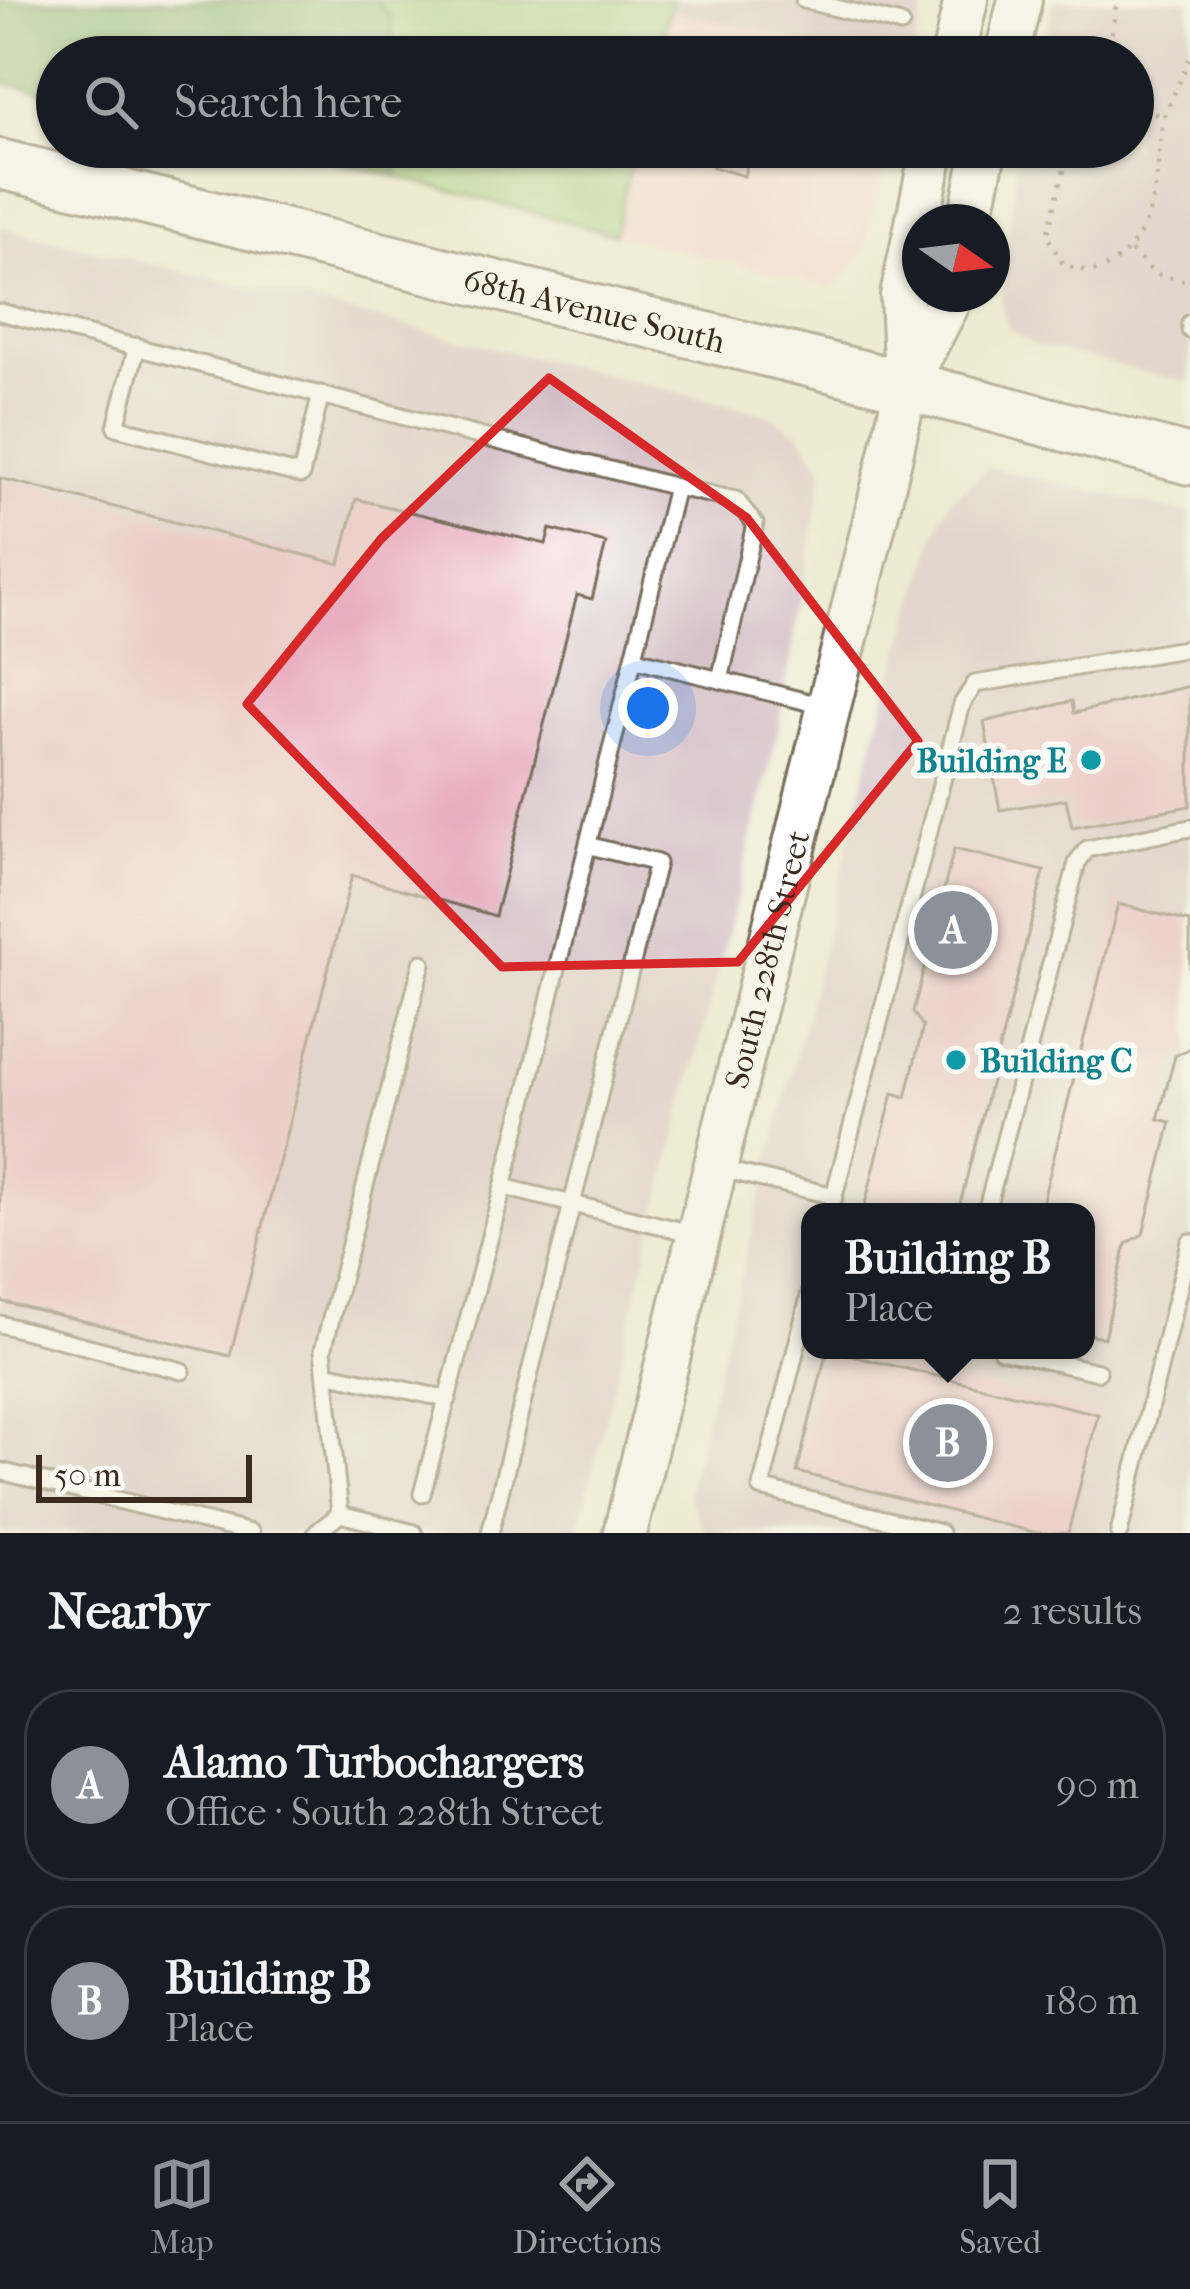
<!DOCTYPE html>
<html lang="en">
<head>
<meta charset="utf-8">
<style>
	:root { --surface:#171b24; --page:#20242c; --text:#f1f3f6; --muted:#9ea1a6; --line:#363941; --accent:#8c9099 }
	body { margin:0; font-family:"IM FELL French Canon",serif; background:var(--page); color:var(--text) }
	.compass { position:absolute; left:902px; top:204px; width:108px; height:108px; border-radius:50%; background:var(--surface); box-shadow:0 3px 9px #0004; rotate:104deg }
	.scale { position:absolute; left:36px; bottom:30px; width:216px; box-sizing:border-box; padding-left:12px; border:6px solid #3b2a1e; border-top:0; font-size:33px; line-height:42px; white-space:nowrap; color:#3b2a1e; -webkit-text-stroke:9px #fdfcf7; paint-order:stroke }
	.you { position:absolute; left:648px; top:708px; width:42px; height:42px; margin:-30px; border:9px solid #fff; border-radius:50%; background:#1a73e8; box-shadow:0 0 0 18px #1a73e833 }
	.badge { display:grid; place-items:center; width:78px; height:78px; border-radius:50%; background:var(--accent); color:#fff; font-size:39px; font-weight:700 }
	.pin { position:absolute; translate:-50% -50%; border:6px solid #fff; box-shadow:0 3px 12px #0006 }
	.popup { position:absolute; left:801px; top:1203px; width:294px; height:156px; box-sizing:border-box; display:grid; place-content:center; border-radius:24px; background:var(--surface); filter:drop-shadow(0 3px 9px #0005); font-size:39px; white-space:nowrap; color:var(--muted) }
	.popup b { font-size:45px; color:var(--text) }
	.popup::after { content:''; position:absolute; left:50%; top:100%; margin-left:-24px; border:24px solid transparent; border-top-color:var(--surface) }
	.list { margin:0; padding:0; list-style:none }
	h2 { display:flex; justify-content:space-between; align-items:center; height:156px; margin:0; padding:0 48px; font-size:51px }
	h2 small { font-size:39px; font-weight:400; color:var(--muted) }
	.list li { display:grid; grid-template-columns:78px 1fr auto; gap:36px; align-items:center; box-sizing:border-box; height:192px; margin:0 24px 24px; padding:0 24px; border:3px solid var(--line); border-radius:48px }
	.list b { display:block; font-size:45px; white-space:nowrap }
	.list p { margin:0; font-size:39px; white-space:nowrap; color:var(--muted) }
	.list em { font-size:39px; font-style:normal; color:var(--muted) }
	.icon { flex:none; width:66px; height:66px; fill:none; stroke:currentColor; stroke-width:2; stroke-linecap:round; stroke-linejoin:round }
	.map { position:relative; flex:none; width:1190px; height:1533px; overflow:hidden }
	.search { position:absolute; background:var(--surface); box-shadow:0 3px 9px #0004; left:36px; right:36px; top:36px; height:132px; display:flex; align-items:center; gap:30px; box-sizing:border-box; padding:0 42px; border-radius:66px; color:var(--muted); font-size:45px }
	.sheet { height:588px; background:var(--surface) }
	nav { display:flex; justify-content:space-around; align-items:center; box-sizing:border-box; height:168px; border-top:3px solid var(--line); background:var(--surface); font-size:33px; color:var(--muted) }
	nav a { display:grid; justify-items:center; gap:6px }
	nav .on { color:var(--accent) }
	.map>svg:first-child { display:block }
</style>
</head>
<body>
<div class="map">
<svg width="1190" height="1533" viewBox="0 0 1190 1533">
	<rect width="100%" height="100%" fill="#fdfcf7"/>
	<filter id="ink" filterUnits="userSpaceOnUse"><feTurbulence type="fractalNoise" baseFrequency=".00833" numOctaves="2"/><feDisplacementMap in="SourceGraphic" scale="24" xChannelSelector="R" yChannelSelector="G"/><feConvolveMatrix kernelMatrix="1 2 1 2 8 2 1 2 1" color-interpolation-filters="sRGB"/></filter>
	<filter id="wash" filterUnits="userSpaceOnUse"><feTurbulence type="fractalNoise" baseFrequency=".004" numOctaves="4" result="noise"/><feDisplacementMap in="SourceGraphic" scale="48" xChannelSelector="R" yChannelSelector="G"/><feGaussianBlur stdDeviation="2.7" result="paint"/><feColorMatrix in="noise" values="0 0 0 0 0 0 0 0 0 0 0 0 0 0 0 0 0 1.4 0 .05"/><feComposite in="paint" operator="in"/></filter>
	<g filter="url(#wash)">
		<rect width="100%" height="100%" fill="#efebd2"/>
		<path fill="#f7cfd0" d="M669,9l191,48h-203z
			M635,147h255l-26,105 -30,36 -220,-54z"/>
		<path fill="#d2bdc5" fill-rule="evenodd" d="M672,0h254l-14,57h-52l-191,-48z
			M1055,0h135v383l-156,-38 -26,-16 -8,-29 19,-153h114v-90h-92z
			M0,227l767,187 33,19 24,37 -47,266 -200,797h-577z
			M987,467l203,47v1019h-485l-18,-39 191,-769 61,-200 12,-26zM810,1212h276v138h-276z"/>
		<path fill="#9ecf7e" stroke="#6c7c4e" stroke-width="3" d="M375,0h297l-15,57h-264l-2,-40z
			M397,147h238l-21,87 -216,-57z"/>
		<path fill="#7eb26d" stroke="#5c6e46" stroke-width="3" d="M0,0h375l16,17 2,40h-336v38l-57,-13z
			M273,147h124l1,30z"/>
		<g id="blocks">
			<path fill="#e8acbf" d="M719,147h32l-7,29 -31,-9z
				M0,478l340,86 16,-65 190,45 4,-15 56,14 -14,56 -15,-4 -82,321 -143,-41 -122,481 -230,-55z
				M1190,686v120l-118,21 -6,-28 -66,11 -16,-88 88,-21 2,12z
				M954,849l90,22 -86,341h-95l30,-119 13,4 17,-70 -10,-15z
				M1118,904l72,18v126l-15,8 -17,63 13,3 -28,112 -17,10 -22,94 -18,-5v-121h-46z
				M827,1350l271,64 -30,119h-31l-240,-61z"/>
		</g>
	</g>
	<g filter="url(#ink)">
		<use href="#blocks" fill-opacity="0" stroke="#7a6e5d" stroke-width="3"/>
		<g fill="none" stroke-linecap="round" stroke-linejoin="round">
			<g stroke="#7a6e5d" stroke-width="21">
				<path id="lane" d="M804,0l97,24
					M0,312l676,175 -173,700 192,47
					M1190,323v7
					M137,346l-21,81 185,48 20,-81
					M676,487l60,13 19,24 -35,156
					M636,659l188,47
					M717,1168l117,28 -4,16
					M834,1196l128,-492 13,-20 215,-36
					M986,1212l91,-349 10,-14 103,-21
					M810,1293l-49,195 179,45
					M0,1324l182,47
					M1001,1350l97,22
					M325,1373l123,26
					M0,1471l251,62
					M422,1494l81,-307
					M340,1514l-17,-164 99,-387
					M316,1533l24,-19 74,19
					M490,1533l167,-670 -66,-17
					M1119,1533l71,-291"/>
			</g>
			<g stroke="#7a6e5d" stroke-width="48">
				<g id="secondary">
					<path d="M953,57l13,-57"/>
					<path d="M1006,57l14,-57"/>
					<path d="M969,222l16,-75"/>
					<path d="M906,384l47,-90"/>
					<path id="s1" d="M625,1533l265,-1074 16,-74 -4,-89 31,-149"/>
				</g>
			</g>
			<g stroke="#7a6e5d" stroke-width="54">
				<g id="primary">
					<path id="s2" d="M0,164l976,239 214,57"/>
				</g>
			</g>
			<path stroke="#7a6e5d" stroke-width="4.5" stroke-dasharray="3 9" stroke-linecap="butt" d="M1108,57l9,-57
				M1133,102l30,16 27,-60
				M1070,147l-23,89 17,29 27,7c69,-20 64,-95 72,-154
				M1131,251l24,23 35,8"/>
			<use href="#lane" stroke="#fff" stroke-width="15"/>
			<use href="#secondary" stroke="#fff" stroke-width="42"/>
			<use href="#primary" stroke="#fff" stroke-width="48"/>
		</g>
	</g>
	<path d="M0 0H1190V1533H0ZM549,378l198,140 171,223 -180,221 -236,5 -255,-263 134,-165z" fill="#efebd2" fill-opacity=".55" fill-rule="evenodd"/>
	<path fill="none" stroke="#d62828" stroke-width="9" stroke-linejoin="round" d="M549,378l198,140 171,223 -180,221 -236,5 -255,-263 134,-165z"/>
	<g fill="#0f9aa8" stroke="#fdfcf7" stroke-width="4.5">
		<circle cx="1091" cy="760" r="12"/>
		<circle cx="956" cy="1060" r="12"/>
	</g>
	<g text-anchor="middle" stroke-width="12" stroke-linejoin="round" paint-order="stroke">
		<g font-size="33" fill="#3b2a1e" stroke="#fdfcf7">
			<text dy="12" stroke="none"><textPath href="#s2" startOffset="612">68th Avenue South</textPath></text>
			<text dy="12" stroke="none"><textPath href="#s1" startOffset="591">South 228th Street</textPath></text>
		</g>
		<g font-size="33" font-weight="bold" fill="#0d838f" stroke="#fdfcf7" text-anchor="end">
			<text x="1067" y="772">Building E</text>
			<text x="980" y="1072" text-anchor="start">Building C</text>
		</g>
	</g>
</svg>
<svg class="compass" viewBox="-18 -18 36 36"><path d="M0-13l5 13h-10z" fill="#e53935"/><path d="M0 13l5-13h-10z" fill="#9ea1a6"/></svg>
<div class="scale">50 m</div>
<div class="you"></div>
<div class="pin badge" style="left:953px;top:930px">A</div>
<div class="pin badge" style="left:948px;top:1443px">B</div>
<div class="popup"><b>Building B</b>Place</div>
<div class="search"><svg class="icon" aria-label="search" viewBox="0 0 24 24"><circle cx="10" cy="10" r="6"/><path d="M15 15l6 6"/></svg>Search here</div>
</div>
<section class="sheet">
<h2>Nearby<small>2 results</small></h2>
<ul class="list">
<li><span class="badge">A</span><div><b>Alamo Turbochargers</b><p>Office · South 228th Street</p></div><em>90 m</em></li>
<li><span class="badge">B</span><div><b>Building B</b><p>Place</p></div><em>180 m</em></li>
</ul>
</section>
<nav>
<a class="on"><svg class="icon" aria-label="map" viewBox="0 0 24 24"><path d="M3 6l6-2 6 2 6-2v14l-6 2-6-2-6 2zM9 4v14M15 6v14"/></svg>Map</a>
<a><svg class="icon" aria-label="directions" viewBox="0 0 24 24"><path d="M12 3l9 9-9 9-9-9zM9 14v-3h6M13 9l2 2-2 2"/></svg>Directions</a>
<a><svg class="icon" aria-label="saved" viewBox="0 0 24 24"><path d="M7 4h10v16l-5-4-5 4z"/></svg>Saved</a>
</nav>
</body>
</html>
